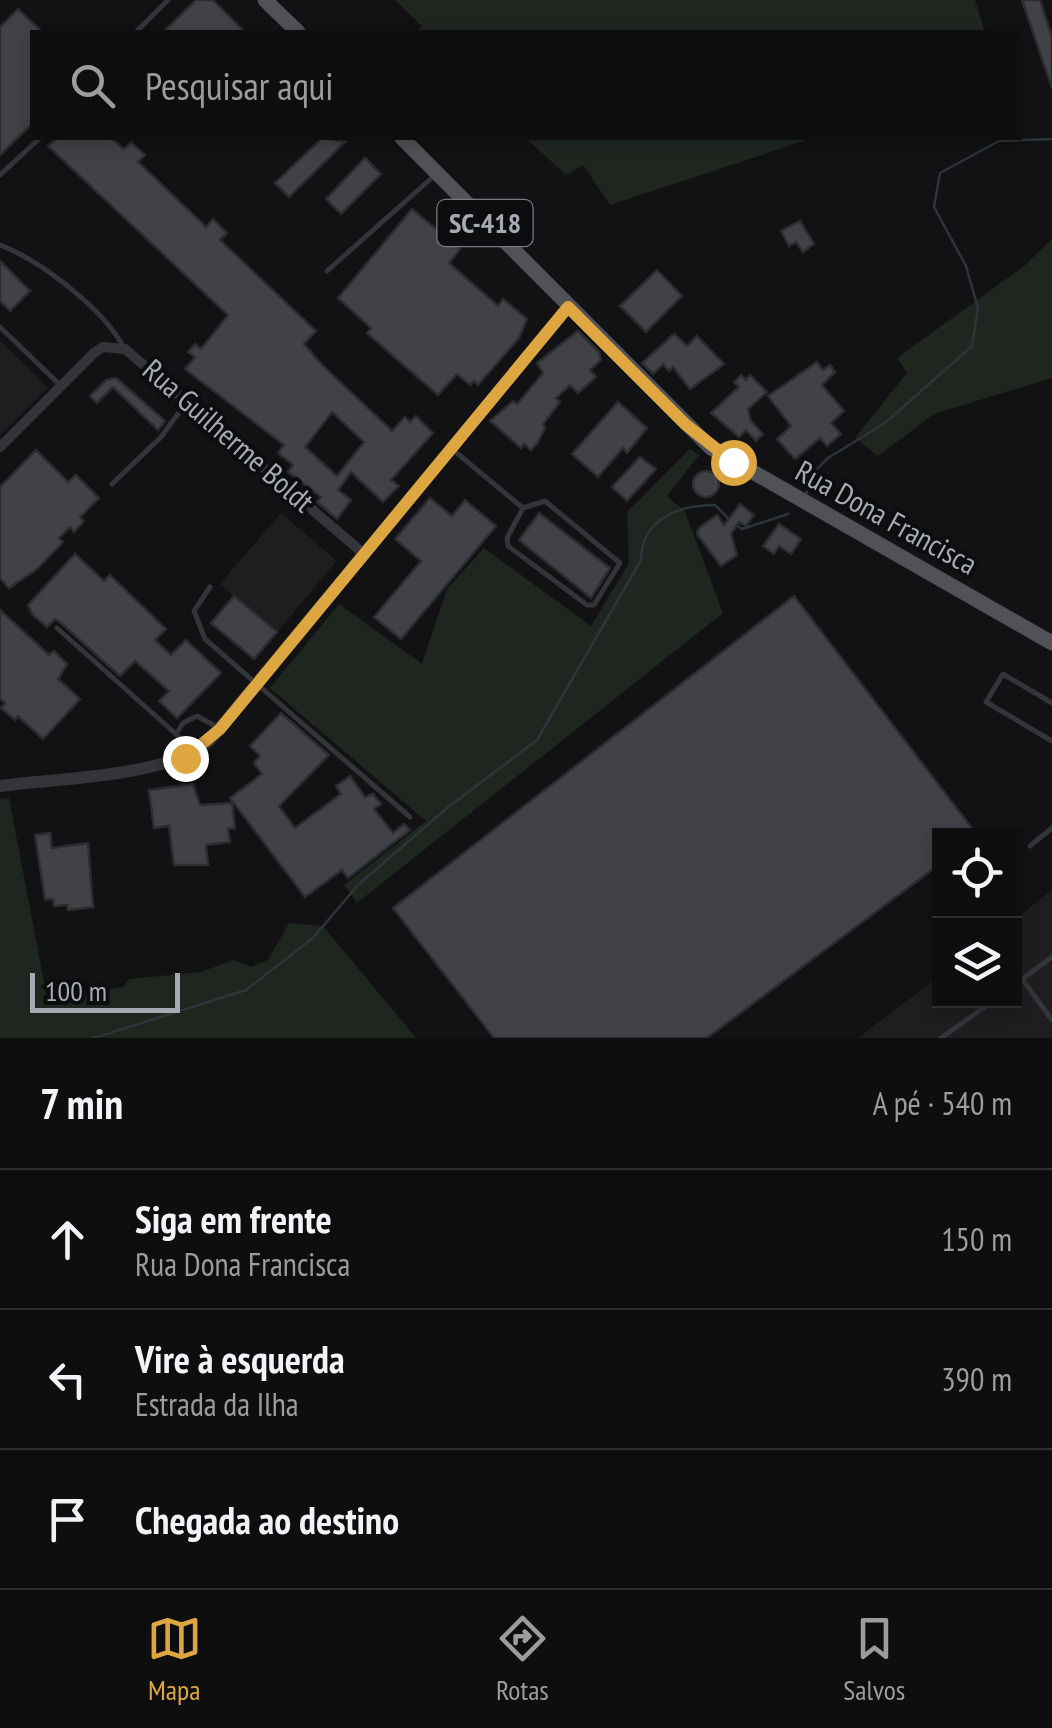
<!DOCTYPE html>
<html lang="pt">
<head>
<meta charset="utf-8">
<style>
	:root { --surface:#0e0e0f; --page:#1c1c1d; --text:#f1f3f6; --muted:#9b9c9e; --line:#2e2e2f; --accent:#dea640 }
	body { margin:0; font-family:"PT Sans Narrow",sans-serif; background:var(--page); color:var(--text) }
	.controls { position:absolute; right:30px; bottom:30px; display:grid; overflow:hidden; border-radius:0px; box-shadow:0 5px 15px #0003 }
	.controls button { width:90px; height:90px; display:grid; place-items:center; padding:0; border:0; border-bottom:2px solid var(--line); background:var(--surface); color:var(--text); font:50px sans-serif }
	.scale { position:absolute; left:30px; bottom:25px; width:150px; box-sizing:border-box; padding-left:10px; border:5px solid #a5aab3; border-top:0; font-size:28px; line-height:35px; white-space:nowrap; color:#a5aab3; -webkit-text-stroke:8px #0d0d0f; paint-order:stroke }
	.stop { position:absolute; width:30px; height:30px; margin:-22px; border:8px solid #dea640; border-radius:50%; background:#fff }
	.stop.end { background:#dea640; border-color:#fff; box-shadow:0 2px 10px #0008 }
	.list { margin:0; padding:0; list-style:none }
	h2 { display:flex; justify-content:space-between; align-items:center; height:130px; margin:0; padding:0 40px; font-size:42px }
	h2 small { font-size:32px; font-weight:400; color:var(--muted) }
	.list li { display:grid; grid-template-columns:65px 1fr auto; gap:30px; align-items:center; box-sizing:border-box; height:140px; padding:0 40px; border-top:2px solid var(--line) }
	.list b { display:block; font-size:38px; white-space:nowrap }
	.list p { margin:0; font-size:32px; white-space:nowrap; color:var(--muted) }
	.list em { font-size:32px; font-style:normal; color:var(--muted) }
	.icon { flex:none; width:55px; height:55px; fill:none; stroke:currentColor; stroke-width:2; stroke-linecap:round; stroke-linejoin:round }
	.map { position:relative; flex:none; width:1052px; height:1038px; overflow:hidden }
	.search { position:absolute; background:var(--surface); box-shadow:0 5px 15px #0003; left:30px; right:30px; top:30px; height:110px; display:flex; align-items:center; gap:25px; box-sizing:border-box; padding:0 35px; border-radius:0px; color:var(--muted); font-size:38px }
	.sheet { height:550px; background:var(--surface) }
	nav { display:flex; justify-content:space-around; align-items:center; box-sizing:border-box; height:140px; border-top:2px solid var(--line); background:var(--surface); font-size:28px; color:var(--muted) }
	nav a { display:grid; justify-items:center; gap:5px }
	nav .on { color:var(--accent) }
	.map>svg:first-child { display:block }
</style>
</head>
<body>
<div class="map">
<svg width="1052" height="1038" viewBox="0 0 1052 1038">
	<rect width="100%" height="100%" fill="#121214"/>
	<path fill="#1e1e20" d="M0,340l48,48 -48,47z
		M281,513l56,48 -83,98 -43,-36 23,-27 -14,-12z
		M1052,890v148h-194l81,-62 1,25h74l1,-82z"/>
	<path fill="#1f2620" d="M395,0h580l10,32h-569l6,-6z
		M526,138h287l-203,67 -27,-40 -17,10z
		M1052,239v139l-118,36 -56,42 -23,-18 52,-65 -10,-15 126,-91z
		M690,449l9,6 -32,41 18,16 38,101 -366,290 -13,-18 82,-64 -156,-133 69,-84 83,60 25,-75 37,-41 107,78 38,-63 -2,-51z
		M9,798l38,200 77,-11 5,-8 72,-7 32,-12 18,7 17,-7 21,-37 34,3 93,112h-416v-239z"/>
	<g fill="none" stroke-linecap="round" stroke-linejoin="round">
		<path stroke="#2d353b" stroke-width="2.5" d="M806,494l8,-22 14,-14 57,-35 87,-77 6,-38 -12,-42 -32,-59 6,-34 59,-32 53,-2
			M734,523l8,6 46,-15
			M94,1038l152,-48 67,-52 45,-53 89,-77 90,-68 104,-180c0,-41 38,-55 74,-55l13,13"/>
	</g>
	<path fill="#414247" stroke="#2c2d2f" stroke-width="2.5" fill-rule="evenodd" d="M196,0h17l32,32h-82z
		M1022,0h18l12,37v51z
		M18,9l24,23h-10v92l-32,31v-128z
		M57,138h54l13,11 7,-7 14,13 -7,7 68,65 7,-8 14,14 -7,7 96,91 -12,13 19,22 69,65 13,-14 5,5 6,-6 17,17 -42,47 8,6 -16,16 -32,-30 -13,18 13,10 -14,19 -20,-17 4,-5 -33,-25 5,-7 -15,-12 6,-8 -99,-76 10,-12 -7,-5 7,-8 6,5 27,-34 -180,-169zM332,412l32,30 -27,34 -32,-29z
		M322,138l23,4 -56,55 -14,-14z
		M365,158l16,16 -40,40 -15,-15z
		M412,209l48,40 -11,14 49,43 5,-7 24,20 -8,19 -41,47 -4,-4 -4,4 -13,-11 -19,21 -71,-62 4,-5 -33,-30z
		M800,221l14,23 -11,8 -7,-10 -7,4 -8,-15z
		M0,261l30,30 -20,20 -10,-10z
		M657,270l25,26 -36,36 -26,-26z
		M578,331l21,21 2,8 -11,10 6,7 -18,16 -8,-8 -14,13 4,4 -17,22 2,4 -7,14 -7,8 -7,-6 -3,4 -31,-27 23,-20 4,3 26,-31 -6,-10z
		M674,334l13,12 10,-10 27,28 -34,25 -17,-22 -4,4 -6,-7 -10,10 -11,-11z
		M817,362l6,8 7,-5 5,7 -13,13 22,26 -13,12 10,11 -14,12 -7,-8 -25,21 -18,-20 14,-13 -23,-30z
		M741,375l5,5 4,-5 17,17 -19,17 3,12 12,13 -7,7 -10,-11 -7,7 -28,-24 28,-26 -5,-5z
		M116,378l49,43 -7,9 -45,-43 -16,16 -7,-7 16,-16z
		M618,402l29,26 -20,25 -4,-5 -25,29 -26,-23z
		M36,450l32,32 8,-7 23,23 -19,19 4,4 -10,11 -4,-5 -11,11 4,4 -26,27 -28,19 -9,-10v-91z
		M640,457l16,12 -29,32 -15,-14z
		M693 484a13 13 0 1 1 26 0a13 13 0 1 1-26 0Z
		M430,498l22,18 13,-16 31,26 -95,113 -27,-22 47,-56 -26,-22z
		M740,504l14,11 -8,11 -7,-4 -8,12 6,21 -16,11 -24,-32 2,-6 18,-13 7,10z
		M539,513l71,55 -19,30 -72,-58z
		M779,524l22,15 -10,15 -12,-8 -5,8 -11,-8z
		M75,554l29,27 6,-6 56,54 -11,11 16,15 15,-15 35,33 -44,45 -18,-17 10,-10 -34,-30 -15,15 -59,-53 -6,-4 -8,8 -14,-12 -5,-10z
		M234,596l43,36 -23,27 -43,-36z
		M794,596l184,240h-38v28l-233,174h-213l-101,-130z
		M0,610l49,45 5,-4 13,13 -9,15 22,20 -37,40 -25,-23 -3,4 -14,-12 4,-5 -5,-5z
		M281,713l48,42 -50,51 16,22 46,-34 -5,-8 14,-10 15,21 8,-3 8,10 -7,5 19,24 11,-9 6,6 -62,48 -6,-8 -37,27 -75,-99 32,-24 -8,-11 6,-7 -10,-10z
		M193,784l7,21 32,-2 3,25 -7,1 2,13 -24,3 2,20h-34l-5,-39 -15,2 -5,-38z
		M50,833l2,15 36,-5 5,64 -25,3 -1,-5 -13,1 -1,-7 -8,1 -10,-65z"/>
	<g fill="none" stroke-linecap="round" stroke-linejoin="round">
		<path stroke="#343538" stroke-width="5" d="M136,32l32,-32
			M0,175l40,-37
			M0,245c40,15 102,63 123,101
			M327,271l108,-96
			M0,327l59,57
			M453,450l70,58
			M112,484l49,-47 25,-34
			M545,501l75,62 -26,42h-7l-79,-59 -1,-8 16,-30z
			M210,587l-16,24 11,28 205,178
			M57,628l119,106 7,-11 14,-7 20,11
			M1052,703l-49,-29 -17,28 66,39
			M176,734l15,15
			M1030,846l22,-18
			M1022,979l30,41
			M1014,985l38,-28
			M941,1038l52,-37"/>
		<path stroke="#343538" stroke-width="10" d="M0,447l94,-94 9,-6 22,2 239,205"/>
		<path stroke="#343538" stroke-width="12" d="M0,786c58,-8 165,-8 209,-45l359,-434"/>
		<path stroke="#505257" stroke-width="15" d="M265,0l33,32
			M402,138l309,310 341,195"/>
	</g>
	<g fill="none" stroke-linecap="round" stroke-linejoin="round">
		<path stroke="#dea640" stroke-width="12" d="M185,758l35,-29 348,-422 117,117 48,38"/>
	</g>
	<g text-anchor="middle" stroke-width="8" stroke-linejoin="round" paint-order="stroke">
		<rect fill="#0d0d0f" stroke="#777b82" stroke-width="2.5" x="437.5" y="200" width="95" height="46" rx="8"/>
		<g font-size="28" font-weight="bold" fill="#a5aab3">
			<text x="485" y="233">SC-418</text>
		</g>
		<g font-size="30" fill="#a5aab3" stroke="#0d0d0f">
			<text transform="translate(228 436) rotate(41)" y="10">Rua Guilherme Boldt</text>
			<text transform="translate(886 518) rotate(29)" y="10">Rua Dona Francisca</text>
		</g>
	</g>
</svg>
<div class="controls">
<button><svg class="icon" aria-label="locate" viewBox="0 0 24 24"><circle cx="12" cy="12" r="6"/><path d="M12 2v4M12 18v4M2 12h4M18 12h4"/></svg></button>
<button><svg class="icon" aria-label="layers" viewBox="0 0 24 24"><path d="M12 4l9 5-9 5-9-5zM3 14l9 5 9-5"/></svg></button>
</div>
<div class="scale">100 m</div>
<div class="stop" style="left:733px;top:462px"></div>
<div class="stop end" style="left:185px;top:758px"></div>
<div class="search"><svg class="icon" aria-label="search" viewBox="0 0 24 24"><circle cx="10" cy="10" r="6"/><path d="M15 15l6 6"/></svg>Pesquisar aqui</div>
</div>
<section class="sheet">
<h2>7 min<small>A pé · 540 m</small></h2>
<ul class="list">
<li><svg class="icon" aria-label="ahead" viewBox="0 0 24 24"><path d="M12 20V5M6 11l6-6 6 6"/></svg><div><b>Siga em frente</b><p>Rua Dona Francisca</p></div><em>150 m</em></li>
<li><svg class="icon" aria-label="left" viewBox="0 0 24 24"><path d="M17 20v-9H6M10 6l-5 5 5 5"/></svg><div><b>Vire à esquerda</b><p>Estrada da Ilha</p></div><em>390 m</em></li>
<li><svg class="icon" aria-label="arrive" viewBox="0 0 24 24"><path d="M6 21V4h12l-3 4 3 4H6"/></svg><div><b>Chegada ao destino</b></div></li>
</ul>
</section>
<nav>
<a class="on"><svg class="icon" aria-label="map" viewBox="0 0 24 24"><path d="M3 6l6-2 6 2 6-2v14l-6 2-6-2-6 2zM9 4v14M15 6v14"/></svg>Mapa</a>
<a><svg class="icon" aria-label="directions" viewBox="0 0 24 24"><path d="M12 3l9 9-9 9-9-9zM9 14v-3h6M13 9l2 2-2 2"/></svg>Rotas</a>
<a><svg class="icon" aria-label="saved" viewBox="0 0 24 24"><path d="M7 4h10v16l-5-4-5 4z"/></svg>Salvos</a>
</nav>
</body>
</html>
